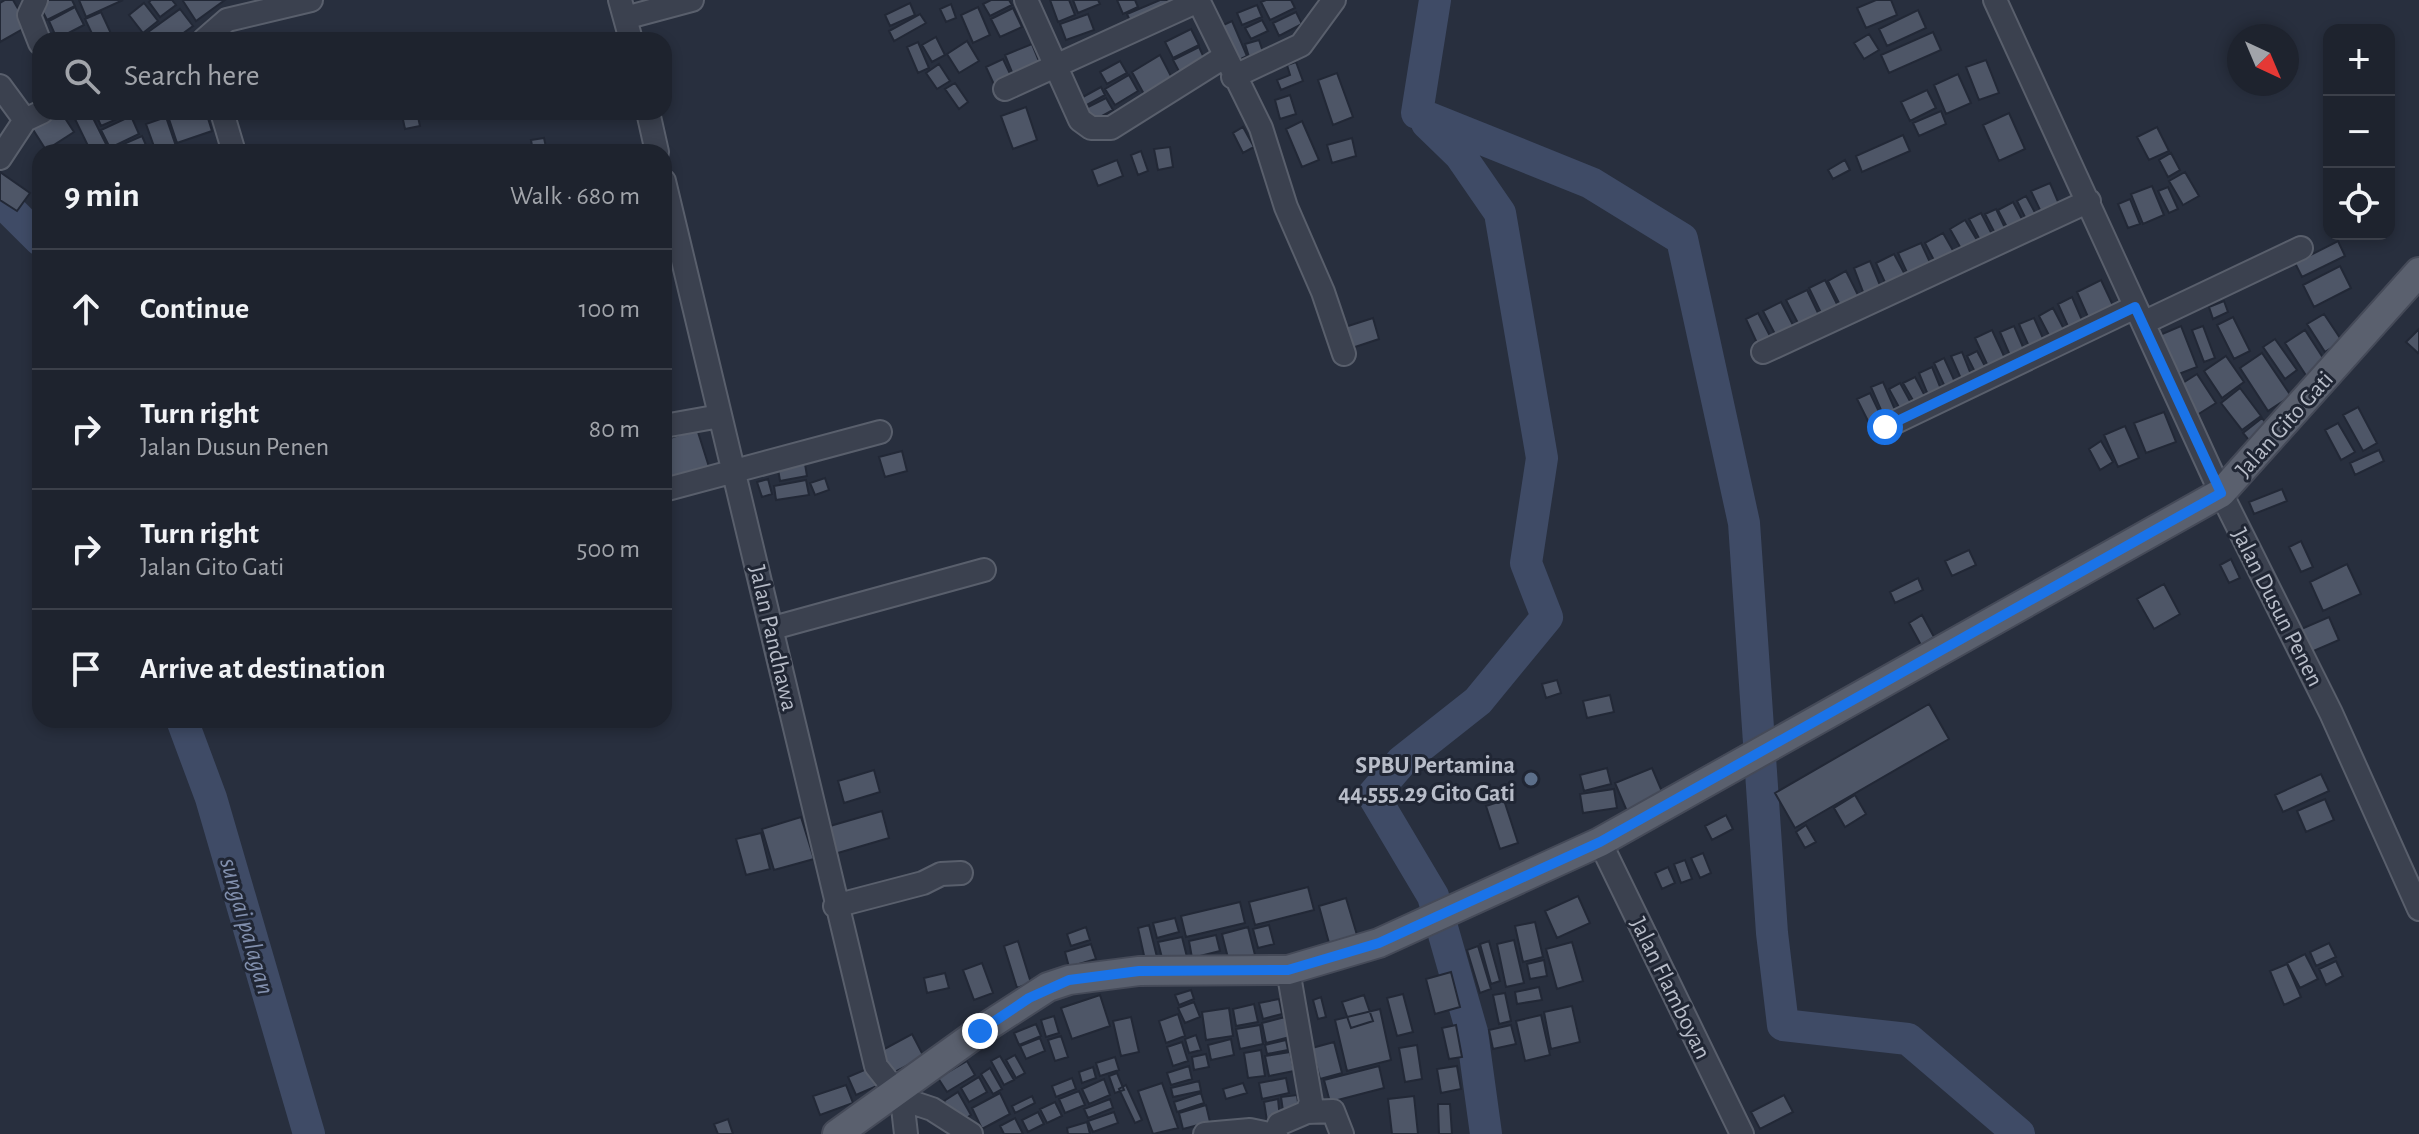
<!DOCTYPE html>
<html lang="en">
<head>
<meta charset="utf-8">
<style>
	:root { --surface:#1e232e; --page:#262b36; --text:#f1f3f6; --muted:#a1a4aa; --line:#3c404a }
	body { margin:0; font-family:"Alegreya Sans",sans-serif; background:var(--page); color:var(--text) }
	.controls { position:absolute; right:24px; top:24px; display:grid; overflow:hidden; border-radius:16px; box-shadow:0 4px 12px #0003 }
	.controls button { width:72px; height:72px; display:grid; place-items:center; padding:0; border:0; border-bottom:2px solid var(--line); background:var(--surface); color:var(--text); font:40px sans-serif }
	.compass { position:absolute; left:2227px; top:24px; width:72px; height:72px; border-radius:50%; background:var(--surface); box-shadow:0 4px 12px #0003; rotate:136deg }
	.stop { position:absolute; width:24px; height:24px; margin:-18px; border:6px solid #1a73e8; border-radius:50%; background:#fff }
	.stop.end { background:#1a73e8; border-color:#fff; box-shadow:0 2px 8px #0008 }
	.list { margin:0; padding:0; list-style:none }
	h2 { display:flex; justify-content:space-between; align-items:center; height:104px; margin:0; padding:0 32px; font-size:34px }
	h2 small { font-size:26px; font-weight:400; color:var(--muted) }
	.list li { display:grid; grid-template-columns:52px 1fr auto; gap:24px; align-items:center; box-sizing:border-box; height:120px; padding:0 32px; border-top:2px solid var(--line) }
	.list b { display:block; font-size:30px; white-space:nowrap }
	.list p { margin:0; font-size:26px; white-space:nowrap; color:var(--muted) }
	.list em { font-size:26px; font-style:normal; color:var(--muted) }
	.icon { flex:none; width:44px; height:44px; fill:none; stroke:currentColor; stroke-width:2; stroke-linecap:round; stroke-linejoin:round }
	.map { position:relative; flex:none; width:2419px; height:1134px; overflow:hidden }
	.search { position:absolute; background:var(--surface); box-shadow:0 4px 12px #0003; left:32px; top:32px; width:640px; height:88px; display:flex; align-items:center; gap:20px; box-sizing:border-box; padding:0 28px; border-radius:24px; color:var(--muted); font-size:30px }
	.panel { position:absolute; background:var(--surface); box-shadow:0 4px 12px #0003; left:32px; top:144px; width:640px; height:584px; border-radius:24px }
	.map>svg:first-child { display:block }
</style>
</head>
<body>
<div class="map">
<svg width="2419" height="1134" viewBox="0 0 2419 1134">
	<rect width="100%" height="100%" fill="#282f3e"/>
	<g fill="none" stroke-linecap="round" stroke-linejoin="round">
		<path stroke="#3f4b66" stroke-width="32" d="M1435,0l-18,113 174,70 91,56 62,284 28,410 11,92 125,14 111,95
			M1427,123l33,32 40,58 42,245 -16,105 21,54 -69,84 -76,60 -29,34 60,101 39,136 14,102
			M0,200l40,40
			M182,720l29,78 98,336"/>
	</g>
	<path fill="#4e5667" stroke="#222836" stroke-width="2" d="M5,0h8l15,26 -28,16v-39z
		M46,0h26l3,6 -28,14 -8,-16z
		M79,0h44l-37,17z
		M151,0h21l4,5 -16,12 -11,-15z
		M225,0l-29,21 -13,-20 1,-1z
		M991,0h18l3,5 -22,11 -7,-12z
		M1050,0h19l6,15 -17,7z
		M1073,0h25l2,4 -22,9z
		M1117,0h18l3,7 -15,7z
		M1160,0h24l-51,28 -6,-14z
		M1266,0h25l4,8 -25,12 -9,-18z
		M1876,0h15l6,15 -31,13 -9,-20z
		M144,3l14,18 -15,12 -14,-18z
		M910,3l5,12 -25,11 -5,-11z
		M951,4l5,14 -10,4 -6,-13z
		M1257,5l5,12 -20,8 -5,-12z
		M75,7l9,18 -27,14 -8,-18z
		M978,7l12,28 -17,8 -12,-28z
		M1013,8l9,19 -22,10 -9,-18z
		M180,9l13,17 -19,14h-27l-3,-5z
		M1918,10l8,18 -39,18 -8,-17z
		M101,12l13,28h-19l-10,-21z
		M1296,12l6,12 -23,12 -6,-13z
		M920,14l6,9 -32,18 -5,-10z
		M1088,14l6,16 -28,10 -6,-16z
		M1262,20l6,11 -17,8 -6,-11z
		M1232,21l15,35 -14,7 -14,-36z
		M1191,29l8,16 -26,13 -8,-16z
		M1933,32l8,18 -52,23 -8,-18z
		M1869,34l10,16 -15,9 -10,-16z
		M936,37l9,18 -13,7 -10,-17z
		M1259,40l5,15 -14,5 -5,-16z
		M967,41l12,20 -20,12 -12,-19z
		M918,42l11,26 -11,5 -11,-26z
		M1032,44l11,27 -27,11 -11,-27z
		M1199,47l7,15 -25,13 -8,-15z
		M1160,55l13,25 -28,16 -13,-24z
		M1003,59l11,23 -17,9 -11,-24z
		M1986,60l13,33 -20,7 -13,-33z
		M1120,61l7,12 -20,11 -7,-12z
		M1296,62l7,19 -22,9 -4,-10 13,-5 -3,-10z
		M939,64l11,17 -13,8 -11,-16z
		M1337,73l16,44 -20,8 -15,-45z
		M1958,74l13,29 -25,11 -12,-29z
		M1129,75l9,16 -23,14 -10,-16z
		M955,83l13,19 -9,7 -14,-20z
		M1101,87l4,8 -20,11 -4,-8z
		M1927,90l9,18 -26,13 -9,-19z
		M1290,95l6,19 -16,5 -5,-19z
		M1106,98l7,12 -20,11 -7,-13z
		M1026,107l11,33 -24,9 -12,-33z
		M1941,111l5,13 -27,12 -6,-13z
		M56,112h5l13,20 -28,18 -14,-22z
		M78,112h12l20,40h-19l-18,-37z
		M95,112h38l-32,14z
		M188,112h18l6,19 -35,12 -8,-24z
		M417,112l3,14 -15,3 -3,-14z
		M2009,113l16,36 -26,12 -16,-36z
		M131,116l8,18 -29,14 -9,-18z
		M166,117l12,35h-22l-10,-28z
		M1302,121l17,39 -17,7 -16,-38z
		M1243,127l11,20 -11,6 -10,-20z
		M2157,127l12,24 -20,9 -12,-23z
		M1903,135l7,16 -48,21 -6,-16z
		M142,136l7,16h-36l-1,-3z
		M544,138l3,14h-14l-2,-12z
		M1352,138l4,18 -24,7 -5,-18z
		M1170,147l3,20 -15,3 -4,-21z
		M1141,151l7,20 -10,4 -7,-20z
		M2171,153l9,17 -12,7 -9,-17z
		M1117,160l6,16 -25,10 -6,-16z
		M1845,160l5,10 -17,9 -5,-9z
		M0,172l30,21 -13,18 -17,-11z
		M2185,172l14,24 -16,9 -14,-24z
		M2050,183l9,21 -18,8 -10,-21z
		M2152,186l12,29 -21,9 -12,-30z
		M2168,187l10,22 -9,4 -11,-22z
		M2026,196l13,24 -10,5 -12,-24z
		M2130,199l10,25 -12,4 -10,-24z
		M2013,202l11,21 -15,8 -11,-21z
		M1996,209l11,23 -10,5 -12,-23z
		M1981,213l14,27 -12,6 -14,-27z
		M1965,220l15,25 -16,9 -14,-25z
		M1943,233l12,21 -19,10 -11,-21z
		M2338,241l7,15 -43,21 -7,-14z
		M1921,243l13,28 -23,10 -13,-28z
		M1894,254l15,28 -20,9 -13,-28z
		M1870,261l12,29 -17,7 -11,-29z
		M2340,266l11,22 -37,19 -11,-22z
		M1846,271l13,26 -18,10 -13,-26z
		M1825,280l14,28 -16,9 -14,-29z
		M2101,280l16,34 -25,12 -15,-34z
		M1807,290l13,27 -20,10 -14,-27z
		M2072,297l13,30 -14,6 -13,-29z
		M2224,301l4,11 -15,7 -4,-12z
		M1781,302l13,25 -18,9 -13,-25z
		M2053,308l13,25 -14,8 -13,-25z
		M1758,313l12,23 -13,7 -11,-24z
		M2324,314l18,27 -17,11 -18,-28z
		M2233,317l17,34 -16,8 -17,-34z
		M1373,318l6,21 -30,10 -7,-21z
		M2034,318l12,27 -15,6 -12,-27z
		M2014,326l12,28 -14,6 -12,-28z
		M2181,326l16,41 -26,10 -16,-40z
		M2203,326l12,32 -11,4 -12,-32z
		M2419,329v23l-1,1 -12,-11z
		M1992,330l17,37 -17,8 -17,-37z
		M2305,330l22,34 -20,13 -22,-34z
		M2275,339l22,31 -12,9 -22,-32z
		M1977,351l9,17 -10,6 -9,-18z
		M1962,352l10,25 -10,4 -11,-25z
		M2262,353l29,43 -23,15 -28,-43z
		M2226,356l18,26 -22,16 -18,-27z
		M1944,358l11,24 -10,5 -11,-24z
		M1932,367l9,22 -13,6 -9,-22z
		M2197,374l19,29 -19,12 -19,-29z
		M1915,377l10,19 -11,6 -11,-19z
		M1883,382l13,30 -12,5 -13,-30z
		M1900,383l11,20 -11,6 -11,-20z
		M2240,388l21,28 -19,14 -21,-27z
		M1870,393l12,25 -12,7 -13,-26z
		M2358,407l19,36 -14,8 -20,-36z
		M2164,412l12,30 -30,11 -12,-30z
		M2262,418l9,12 -19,14 -9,-11z
		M2338,423l17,29 -14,8 -16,-30z
		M2125,426l14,32 -21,9 -14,-32z
		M697,429l13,41 -38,13 -8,-26v-17z
		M2101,441l12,21 -13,8 -11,-21z
		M2379,450l5,11 -29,14 -5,-12z
		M902,451l5,20 -22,6 -6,-20z
		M805,464l2,12 -27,5 -2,-12z
		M825,478l4,12 -14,5 -5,-12z
		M768,479l4,15 -10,3 -5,-15z
		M806,480l3,15 -33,5 -2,-14z
		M2282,489l5,12 -33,13 -5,-12z
		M2301,541l12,26 -12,5 -12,-25z
		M1969,550l7,15 -24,11 -7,-15z
		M2231,559l9,19 -11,5 -9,-18z
		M2347,564l14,30 -38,17 -13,-29z
		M1918,578l5,12 -28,13 -5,-11z
		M2164,584l16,30 -26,15 -17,-30z
		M1922,615l12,22 -13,8 -12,-22z
		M2329,617l10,23 -30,13 -10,-23z
		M1557,680l4,13 -15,5 -4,-14z
		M1610,695l4,17 -27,6 -4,-17z
		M1929,704l20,35 -154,89 -20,-35z
		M1607,768l4,16 -27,7 -4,-16z
		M1652,768l14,33 -37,15 -14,-33z
		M874,770l6,22 -36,11 -6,-22z
		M2321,774l8,17 -46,21 -8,-17z
		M1614,789l3,19 -34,5 -3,-19z
		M1855,795l11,19 -21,13 -11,-19z
		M2325,799l9,21 -28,12 -9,-21z
		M1504,800l14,43 -18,6 -14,-43z
		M882,811l7,27 -58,17 -8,-27z
		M1726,815l7,14 -21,11 -7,-14z
		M801,817l13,42 -40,11 -12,-41z
		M1806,825l10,17 -11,6 -9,-16z
		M761,833l9,36 -24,6 -10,-36z
		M1703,853l8,20 -11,5 -9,-20z
		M1685,860l7,19 -11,4 -7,-19z
		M1668,867l7,16 -13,6 -7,-16z
		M1308,887l6,23 -59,15 -6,-23z
		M1578,896l12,27 -33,15 -12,-27z
		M1346,898l11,37 -28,8 -10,-37z
		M1240,902l5,21 -59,14 -5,-21z
		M1175,918l4,14 -22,6 -4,-15z
		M1535,922l8,35 -20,5 -8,-36z
		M1149,925l8,32 -12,3 -7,-32z
		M1269,925l5,19 -16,4 -5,-19z
		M1086,927l4,13 -19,6 -4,-12z
		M1248,927l7,28 -26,7 -7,-28z
		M1216,935l4,16 -28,7 -3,-17z
		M1182,937l5,20 -24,5 -5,-20z
		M1514,940l10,43 -18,4 -9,-43z
		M1018,941l13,42 -14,5 -13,-42z
		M1489,941l11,40 -9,3 -11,-40z
		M1572,942l11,39 -26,8 -11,-40z
		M2329,943l7,14 -20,9 -6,-14z
		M1091,944l5,15 -27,8 -4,-15z
		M1478,946l13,43 -11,4 -13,-43z
		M2305,954l13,25 -18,9 -13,-25z
		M1544,960l3,16 -17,3 -3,-15z
		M2336,961l7,15 -17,9 -7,-16z
		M982,963l11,30 -19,7 -11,-30z
		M2287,964l14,33 -17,8 -14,-34z
		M1451,972l9,35 -25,7 -9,-35z
		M945,973l4,15 -22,5 -3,-15z
		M1539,987l3,13 -25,4 -2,-12z
		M1191,990l3,9 -15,6 -4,-10z
		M1505,993l6,28 -12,3 -6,-29z
		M1403,994l10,38 -16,4 -10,-38z
		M1100,995l10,31 -38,13 -11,-31z
		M1364,995l9,26 -22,7 -9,-26z
		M1321,997l5,20 -8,2 -5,-19z
		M1279,999l3,15 -19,5 -4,-16z
		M1194,1002l6,15 -15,6 -7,-15z
		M1254,1004l4,18 -22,4 -3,-17z
		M1572,1006l8,36 -29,7 -7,-37z
		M1229,1008l4,28 -27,4 -4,-28z
		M1380,1009l11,51 -44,11 -12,-51z
		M1178,1014l7,22 -19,7 -7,-22z
		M1541,1015l9,40 -25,6 -9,-40z
		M1054,1016l5,17 -13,4 -5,-17z
		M1131,1017l8,35 -18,4 -8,-35z
		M1285,1017l5,20 -24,6 -4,-20z
		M1036,1024l5,12 -22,9 -5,-12z
		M1260,1025l3,19 -23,5 -4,-20z
		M1456,1025l6,32 -13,2 -7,-31z
		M1511,1025l5,19 -23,5 -4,-19z
		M912,1034l12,23 -35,18 -12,-22z
		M1196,1035l5,15 -12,3 -4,-14z
		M1061,1036l7,21 -13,4 -7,-21z
		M1040,1038l5,13 -19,8 -6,-13z
		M1231,1039l3,16 -23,5 -3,-15z
		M1286,1040l2,10 -21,4 -2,-9z
		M1182,1042l6,19 -15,5 -6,-19z
		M1334,1042l8,31 -22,6 -8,-31z
		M1417,1045l5,34 -17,3 -6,-34z
		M1261,1050l4,26 -17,2 -4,-25z
		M1290,1052l4,19 -25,5 -4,-20z
		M1206,1054l3,13 -15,3 -2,-13z
		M1015,1055l10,18 -9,5 -10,-18z
		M1000,1056l14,24 -10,5 -13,-24z
		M1115,1057l4,13 -19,6 -4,-13z
		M967,1061l8,14 -28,17 -9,-14z
		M1189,1066l3,13 -21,6 -4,-12z
		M1379,1066l5,22 -54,14 -6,-22z
		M1457,1066l4,23 -20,4 -4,-24z
		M1093,1067l3,11 -14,5 -3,-11z
		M869,1068l8,18 -21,9 -8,-18z
		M990,1068l12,21 -9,5 -12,-20z
		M1117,1073l7,17 -9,3 -6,-17z
		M979,1077l8,15 -18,10 -8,-14z
		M1072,1078l4,11 -20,8 -4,-11z
		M1286,1078l3,15 -27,6 -3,-16z
		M1104,1079l6,16 -21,9 -7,-15z
		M1199,1081l2,10 -28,6 -2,-9z
		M1162,1083l16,45 -25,6 -15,-43z
		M1243,1083l4,10 -21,6 -3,-10z
		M846,1085l7,18 -33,12 -7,-19z
		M1126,1085l16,35 -7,3 -16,-34z
		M1079,1091l6,14 -20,8 -6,-14z
		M958,1092l13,23 -14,9 -13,-23z
		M1000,1093l10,21 -28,15 -10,-21z
		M1201,1093l3,10 -27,9 -3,-10z
		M1297,1095l2,14 -16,2 -2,-14z
		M1784,1095l9,17 -33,17 -9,-17z
		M1032,1096l3,7 -20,10 -3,-7z
		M1414,1096l4,38h-26l-4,-35z
		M1110,1099l3,9 -25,10 -4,-9z
		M1278,1099l2,20 -13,2 -3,-19z
		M1055,1102l7,14 -15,7 -7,-14z
		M1438,1104h12l2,30h-13z
		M1206,1105l4,17 -27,7 -4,-16z
		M1038,1112l6,12 -16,8 -6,-12z
		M1114,1112l4,11 -25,9 -5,-11z
		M1015,1118l8,16h-19l-4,-8z
		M728,1119l5,15h-15l-4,-10z
		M1087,1122l3,12h-22l-1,-6z"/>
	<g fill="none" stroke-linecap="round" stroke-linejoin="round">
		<g stroke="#595f6c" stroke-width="26">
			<path id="minor" d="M36,0l-7,15 11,28
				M620,0l11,40
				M1026,0l54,120 11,8h20l113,-71
				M1198,0l63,128 25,79 37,85 21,62
				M1995,0l226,493 110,220 88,196
				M625,18l67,-18
				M204,40l23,-20 84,-20
				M1233,77l68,-32 33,-45
				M0,86l25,34
				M1005,89l193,-88
				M222,112l11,37
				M648,112l9,40
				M0,158l25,-38 17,-8
				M664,181l212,885 26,33 30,10 39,25
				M2143,323l158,-75
				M1763,352l326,-151
				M664,426l56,-10
				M1885,427l250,-120
				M664,490l216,-58
				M773,628l211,-58
				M1600,842l142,292
				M835,906l88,-23 18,-9 20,-1
				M902,1099l4,35
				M1307,1112l26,-1 9,23
				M1205,1134l45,-4 19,4
				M1275,1134l4,-10 28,-12 4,-10 -23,-132"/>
		</g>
		<g stroke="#454a58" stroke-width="32">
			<path id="major" d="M837,1134l143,-103 68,-44 21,-7 70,-9 149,-1 91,-27 221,-101 621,-349 198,-221"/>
		</g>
		<use href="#minor" stroke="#3b414f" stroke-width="22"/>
		<use href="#major" stroke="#5a606e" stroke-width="28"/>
	</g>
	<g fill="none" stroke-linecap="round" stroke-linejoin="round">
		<path stroke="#1a73e8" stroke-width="10" d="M980,1031l49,-33 40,-18 70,-9 149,-1 91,-27 221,-101 621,-349 -86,-186 -250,120"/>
	</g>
	<circle fill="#5c6f8a" stroke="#202634" stroke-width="3" cx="1531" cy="779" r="8"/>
	<g text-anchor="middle" stroke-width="6" stroke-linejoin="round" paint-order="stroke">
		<g font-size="24" fill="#b8bdc9" stroke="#202634">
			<text transform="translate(2284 424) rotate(-48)" y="8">Jalan Gito Gati</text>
			<text transform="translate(2278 607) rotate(63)" y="8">Jalan Dusun Penen</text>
			<text transform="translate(774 638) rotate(77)" y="8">Jalan Pandhawa</text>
			<text transform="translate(1671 988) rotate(64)" y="8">Jalan Flamboyan</text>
		</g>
		<g font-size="24" font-weight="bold" fill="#b8bdc9" stroke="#202634" text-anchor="end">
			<text x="1515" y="773">SPBU Pertamina<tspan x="1515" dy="28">44.555.29 Gito Gati</tspan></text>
		</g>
		<g font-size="26" font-style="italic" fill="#8290ae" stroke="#202634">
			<text transform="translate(248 926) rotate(74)" y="9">sungai palagan</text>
		</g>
	</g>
</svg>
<div class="controls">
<button>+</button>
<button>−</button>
<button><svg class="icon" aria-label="locate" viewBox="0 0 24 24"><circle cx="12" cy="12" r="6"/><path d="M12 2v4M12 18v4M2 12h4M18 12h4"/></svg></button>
</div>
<svg class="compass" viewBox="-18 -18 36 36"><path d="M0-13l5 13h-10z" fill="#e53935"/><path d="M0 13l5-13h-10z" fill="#a1a4aa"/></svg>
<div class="stop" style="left:1885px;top:427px"></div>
<div class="stop end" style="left:980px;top:1031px"></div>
<div class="search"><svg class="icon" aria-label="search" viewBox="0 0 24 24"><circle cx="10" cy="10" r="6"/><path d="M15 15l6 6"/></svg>Search here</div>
<section class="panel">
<h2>9 min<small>Walk · 680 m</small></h2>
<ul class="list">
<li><svg class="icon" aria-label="ahead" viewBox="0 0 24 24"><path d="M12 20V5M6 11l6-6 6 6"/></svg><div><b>Continue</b></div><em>100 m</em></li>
<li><svg class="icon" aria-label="right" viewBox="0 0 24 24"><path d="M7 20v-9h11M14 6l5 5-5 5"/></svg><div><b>Turn right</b><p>Jalan Dusun Penen</p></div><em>80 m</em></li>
<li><svg class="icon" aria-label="right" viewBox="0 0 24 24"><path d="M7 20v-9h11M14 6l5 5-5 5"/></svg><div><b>Turn right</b><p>Jalan Gito Gati</p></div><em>500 m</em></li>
<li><svg class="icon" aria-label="arrive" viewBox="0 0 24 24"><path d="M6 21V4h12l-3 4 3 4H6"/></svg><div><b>Arrive at destination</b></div></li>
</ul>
</section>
</div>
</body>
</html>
